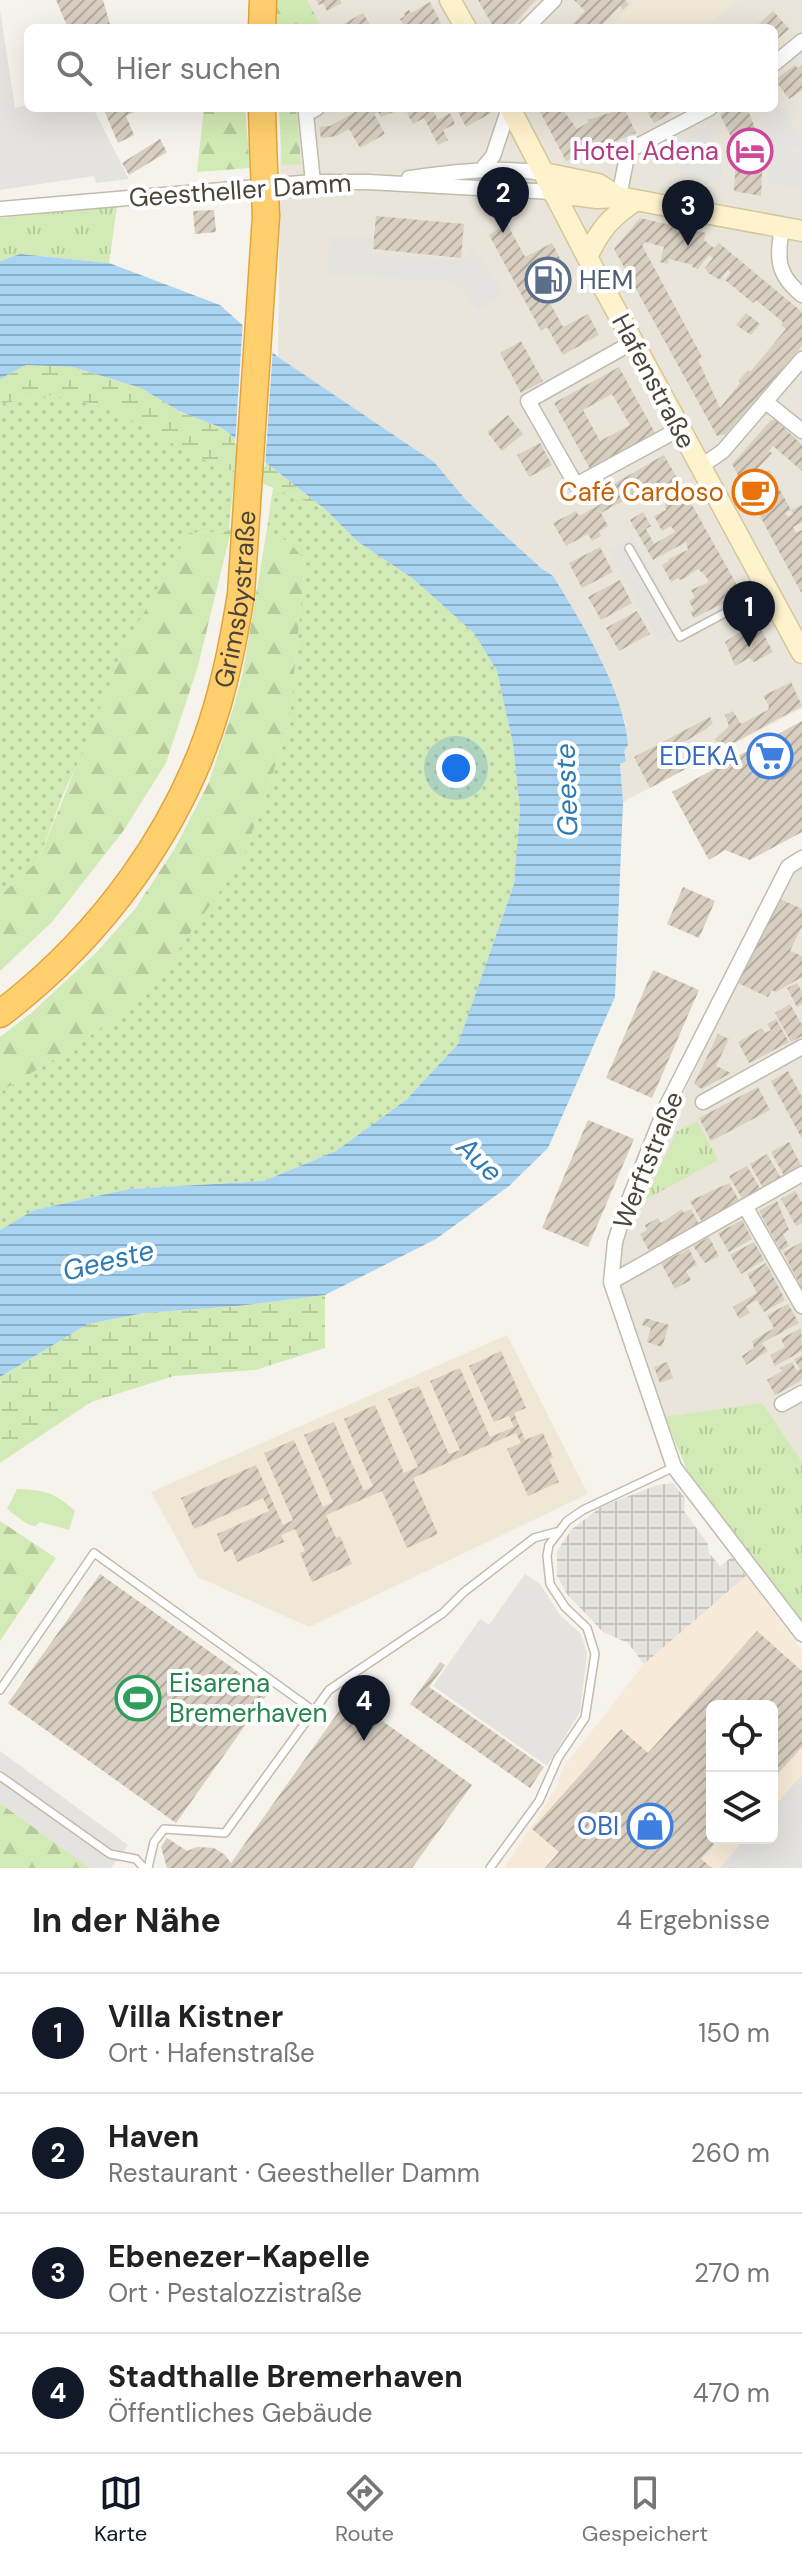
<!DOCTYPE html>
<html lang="de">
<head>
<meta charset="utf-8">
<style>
	:root { --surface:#fff; --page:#f6f6f6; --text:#222; --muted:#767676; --line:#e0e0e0; --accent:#111827 }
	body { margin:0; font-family:"DM Sans",sans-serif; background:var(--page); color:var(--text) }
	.controls { position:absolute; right:24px; bottom:24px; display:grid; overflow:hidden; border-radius:12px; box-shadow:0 8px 32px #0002 }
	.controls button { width:72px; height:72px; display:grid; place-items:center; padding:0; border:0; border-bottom:2px solid var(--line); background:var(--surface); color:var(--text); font:40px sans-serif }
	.you { position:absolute; left:456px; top:768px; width:28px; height:28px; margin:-20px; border:6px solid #fff; border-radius:50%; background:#1a73e8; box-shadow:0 0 0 12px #1a73e833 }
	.badge { display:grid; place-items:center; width:52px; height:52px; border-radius:50%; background:var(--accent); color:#fff; font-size:26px; font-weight:700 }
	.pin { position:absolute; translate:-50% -66px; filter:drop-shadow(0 2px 4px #0008) }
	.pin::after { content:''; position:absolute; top:42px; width:28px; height:24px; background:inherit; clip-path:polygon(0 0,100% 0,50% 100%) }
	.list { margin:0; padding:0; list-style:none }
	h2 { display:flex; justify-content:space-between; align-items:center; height:104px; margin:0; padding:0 32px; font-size:34px }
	h2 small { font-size:26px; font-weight:400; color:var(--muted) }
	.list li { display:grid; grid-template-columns:52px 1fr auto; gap:24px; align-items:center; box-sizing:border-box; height:120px; padding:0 32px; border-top:2px solid var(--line) }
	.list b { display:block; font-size:30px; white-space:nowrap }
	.list p { margin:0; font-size:26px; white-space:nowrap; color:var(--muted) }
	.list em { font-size:26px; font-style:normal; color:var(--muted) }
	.icon { flex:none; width:44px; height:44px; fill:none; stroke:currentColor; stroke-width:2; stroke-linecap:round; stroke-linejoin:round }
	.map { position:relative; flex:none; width:802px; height:1868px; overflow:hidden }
	.search { position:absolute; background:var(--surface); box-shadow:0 8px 32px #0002; left:24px; right:24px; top:24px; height:88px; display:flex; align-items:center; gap:20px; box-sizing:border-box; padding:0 28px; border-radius:12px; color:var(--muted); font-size:30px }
	.sheet { height:584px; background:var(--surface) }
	nav { display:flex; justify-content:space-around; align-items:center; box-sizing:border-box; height:112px; border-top:2px solid var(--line); background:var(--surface); font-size:22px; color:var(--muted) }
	nav a { display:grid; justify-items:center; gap:4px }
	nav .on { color:var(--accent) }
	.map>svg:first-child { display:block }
</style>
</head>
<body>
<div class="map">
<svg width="802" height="1868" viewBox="0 0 802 1868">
	<defs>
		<pattern id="industrial-grid" width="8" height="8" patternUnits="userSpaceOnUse" patternTransform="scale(2)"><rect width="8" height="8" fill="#e6e2dd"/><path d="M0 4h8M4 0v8" fill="none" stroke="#c7c3be"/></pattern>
		<pattern id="grass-dots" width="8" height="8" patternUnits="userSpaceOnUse" patternTransform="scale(2)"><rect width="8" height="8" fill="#d2eab5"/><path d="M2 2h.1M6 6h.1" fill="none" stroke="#b6ca9c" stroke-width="1.8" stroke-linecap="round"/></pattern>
		<pattern id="forest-firs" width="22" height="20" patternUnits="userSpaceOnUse" patternTransform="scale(2)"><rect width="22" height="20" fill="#d2eab5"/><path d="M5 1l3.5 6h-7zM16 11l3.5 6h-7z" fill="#b6ca9c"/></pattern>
		<pattern id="wetland-marsh" width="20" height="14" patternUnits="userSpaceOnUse" patternTransform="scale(2)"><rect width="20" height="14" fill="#d2eab5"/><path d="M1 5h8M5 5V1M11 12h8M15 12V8" fill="none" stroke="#b6ca9c"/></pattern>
		<pattern id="park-tufts" width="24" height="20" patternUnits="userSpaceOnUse" patternTransform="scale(2)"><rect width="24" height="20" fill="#d2eab5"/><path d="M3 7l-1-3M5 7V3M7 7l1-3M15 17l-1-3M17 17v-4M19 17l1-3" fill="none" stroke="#b6ca9c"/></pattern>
		<pattern id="water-rules" width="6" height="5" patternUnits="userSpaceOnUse" patternTransform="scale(2)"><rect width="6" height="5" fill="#a9d4f2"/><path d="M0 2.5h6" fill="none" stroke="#8caec5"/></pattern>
		<pattern id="building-hatch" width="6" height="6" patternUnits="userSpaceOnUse" patternTransform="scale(2)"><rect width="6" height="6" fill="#d8cfc1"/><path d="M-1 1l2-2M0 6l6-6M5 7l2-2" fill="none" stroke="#b1aa9e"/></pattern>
	</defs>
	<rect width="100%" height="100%" fill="#f6f3ec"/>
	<path fill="#eae5da" d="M282,0h520v708l-179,94 -3,-38 6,-40 -27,-66 -46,-82 -12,-8 -75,-68 -32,-38 -156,-105 3,-249h493v-80h-492z
		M802,864v757l-115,-151 -22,-53 -46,-132 2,-37 52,-133 116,-244z"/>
	<path fill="#f7ead8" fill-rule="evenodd" d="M746,1576l56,74v218h-298l51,-78 8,-22 81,-104zM712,1706h60v132h-60z"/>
	<path fill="url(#industrial-grid)" d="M673,1483l12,15 -1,13 24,33 1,9 11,13 12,-9 14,19 -102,88 -16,-21 -25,-11 -36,-38 -10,-18v-25l15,-22 29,-22 56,-22z"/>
	<path fill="#efe8d6" d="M635,0h103l-35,28h-94z
		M507,1335l81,159 -279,133 -111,-50 -47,-85z"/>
	<path fill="url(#grass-dots)" d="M52,395l56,12 85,48 42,17 -6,55 2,4 -42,2 -125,259 -26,69 -38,35v-489l4,-4z
		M273,488l52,21 32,32 55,37 62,55 23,38 16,73 7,66 -6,74 -56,160 -52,56 -70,51 -72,30 -135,8 -95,21 -34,20v-138l76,-46 73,-54 94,-134 46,-131 16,-166 -16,-20 -23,-6z"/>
	<path fill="url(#forest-firs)" d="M277,0h30l15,28h-46z
		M204,108h41l5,60 -53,4z
		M279,108h17l5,56 -19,1z
		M231,531l-33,135 -32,97 -42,67 -72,92 -52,49v-75l38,-35 87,-215 64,-113z
		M266,535l23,6 16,20 -16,166 -46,131 -94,134 -73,54 -76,46v-55l31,-24 64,-59 40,-45 40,-61 34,-66 24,-73 10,-37z
		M0,1521l56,37 -56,83z
		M0,1803l90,65h-90z"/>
	<path fill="url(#wetland-marsh)" d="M26,365l47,2 68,21 38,23 43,17 103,81 -132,-54 -85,-48 -56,-12 -48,8 -4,4v-28z
		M325,1295v53l-70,22 -81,6 -83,26 -91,61v-86l88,-53 56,-11 94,-7z"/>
	<path fill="url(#park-tufts)" d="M117,206l-8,57 -89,-9 -20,7v-43z
		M697,1121l21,39 -73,40 31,-68z
		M762,1403l40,59v159l-115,-151 -22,-53z"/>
	<path fill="#d2eab5" d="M17,1489c26,1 38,3 58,22l-6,19 -29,-8 -5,4 -8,-2 -20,-15z"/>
	<path fill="#e5e3e0" d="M0,10l15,98 13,-3v3h65l36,71 -33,4 -2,-7 -94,14z
		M774,107l13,1 7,23 4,-1 3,14 -15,6 16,4v36l-34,-7 3,-37 -9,-38z
		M709,125l11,26 2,19 -1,15 -41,-9 2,-15 -5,-15z
		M330,237l42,1v17l93,4 9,-11 30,46 -26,16 -23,-28 -128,-8z
		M633,537l50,91 -24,14 -51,-92z
		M525,1574l15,10 20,31 21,19 6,19 -7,59 -33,54 -114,-80 47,-67 9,6z
		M0,1751l128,94 -17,23h-21l-90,-65z
		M802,1775v93h-82l26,-30h26v-29z"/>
	<path fill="url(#water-rules)" d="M20,254l89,9 111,42 58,52 156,105 32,38 75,68 12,8c29,47 71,115 75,169l-4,6 2,10 -6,3 3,38 -8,195 -67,151 -39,38 -73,53 -111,56 -87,11 -94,7 -56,11 -88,53v-147l34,-20 95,-21 135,-8 72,-30 70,-51 52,-56 56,-160 6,-74 -7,-66 -16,-73 -23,-38 -62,-55 -55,-37 -32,-32 -103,-81 -43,-17 -38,-23 -68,-21 -47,-2 -26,14v-118z"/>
	<path fill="#f6f3ec" d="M243,320l30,27 -8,120 -30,-23z"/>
	<path fill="url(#building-hatch)" fill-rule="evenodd" d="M56,0h47l8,28h-43z
		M316,0h24l2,3 -15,8 -4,-8 -4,2z
		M478,0h58l-26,28h-16z
		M574,0h51l4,4 -6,6 -3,-4 -19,20 -2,-3 -5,5h-25l16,-17z
		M430,2l11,21 -9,5h-27l-5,-9 5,-3 -1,-3 5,-3 2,3z
		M773,11l16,18 -15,13v-14h-20z
		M363,13l9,15h-36z
		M795,65l2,3 5,-3v25l-13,9 -14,-19z
		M103,108h30l1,4 -8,4 8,19 -16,8z
		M362,108h33l1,3 -15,6 -3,-5 -4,2 11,20 -25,14 -11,-19 -12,7 -16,2 -2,-11 11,-1z
		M417,108h15l6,12 12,-7 5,11 -12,6 5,10 -10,5 -14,-27 -11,6 -6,-11z
		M456,108h32l3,5 -25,14z
		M538,108h28l-3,2 14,19 12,-7 -1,-2 36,-12 12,25 -70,28z
		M645,108h34l-25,15z
		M730,108h17l13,32 8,5 -5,8 -2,43 -27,-5 2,-33 -4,-19 -12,-25z
		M160,139l7,13 -38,23 -7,-12z
		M214,210l2,22 -21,2 -2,-23z
		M376,216l88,8 -3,34 -88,-9z
		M640,218l66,15 -2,7 10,8 5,-5 83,69v34l-76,88 -9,2 -103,-187zM645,242l19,5 -4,15 8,2 1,-5 24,6 -1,2 6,2 11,-14 4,3 -8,10 3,5 12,7 8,-10 3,2 -6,8 28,23 3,-3 27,22 -2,3 5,4 -36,43 -2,-2 -10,11 2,2 -20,25 -22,-48 4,-3 -60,-112z
		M507,224l18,33 27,-14 10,19 -26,15 27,50 25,-13 11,21 -36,20 -16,-28 -6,4 -52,-96z
		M746,313l14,11 -9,11 -15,-10z
		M521,341l22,40 -22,12 -21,-40z
		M619,367l36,66 -65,36 -36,-66zM612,394l18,31 -30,16 -17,-31z
		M508,415l15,19 -21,17 -15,-19z
		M771,420h5l26,25v26l-29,-25 -4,5 3,2 -14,15 3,6 8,-4 22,40 -6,3 3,4 5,-3 -2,-4 11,-5v17l-9,5 3,6 6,-3v64l-70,-130z
		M540,443l12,22 -23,12 -12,-22z
		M664,455l78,139 -48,24 -4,-6 4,-2 -5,-9 6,-4 -4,-7 18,-8 -4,-7 -7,-6 -13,9 -5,2 -2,-2 -7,4 -9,-17 7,-4 -1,-2 20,-9 -2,-8 -33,18 -23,-40 13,-8 8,14 -5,3 8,15 21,-12 -4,-6 -9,5 -8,-15 12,-6 -1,-7 12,-5 -2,-4 -8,4 -4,-8 -3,2 -6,-2 -1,-5 -52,28 7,13 -9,5 2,5 -9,5 -4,-7 -22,12 -13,-23 23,-12 3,5 31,-17 -5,-10z
		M600,547l13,25 -31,16 -13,-25z
		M620,580l12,23 -31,17 -13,-23z
		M751,610l22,42 -19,10 -5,-4 -14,8 -10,-24 21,-14 -7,-12z
		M637,611l13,23 -31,17 -13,-23z
		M791,682l11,24 -152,82 -16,-31 76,-40 3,6 -8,7 -30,17 7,13 11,-6 2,4 23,-12 -3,-7 14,-13 -4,-11 8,-4 8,13 27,-14 1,-4 -6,-10z
		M802,721v111l-52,28 -25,-10 -16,10 -37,-68z
		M683,887l32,14 -16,37 -32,-14z
		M778,898l24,11v17l-12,25 12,5v21l-26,15 -4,-2 -4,7 -30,-14z
		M653,970l46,20 -47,108 -46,-20z
		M797,983l5,9v12l-5,3 -10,-19z
		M790,1004l12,21v11l-11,6 -16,-29z
		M776,1019l13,23 -40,21 -11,-21 24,-14 3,5 6,-3 -4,-6z
		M718,1034l11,5 -13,27 15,7 -29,16 -8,-5z
		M788,1071l14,26v42l-31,-58z
		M758,1087l12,23 -59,31 -12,-23z
		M588,1120l46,19 -46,108 -46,-19z
		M789,1142l13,25 -17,10 -14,-25z
		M767,1154l14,24 -18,10 -13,-24z
		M747,1166l14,24 -18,10 -14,-24z
		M729,1183l11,19 -38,20 -12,-21z
		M795,1191l7,12v20l-6,3 -15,-27z
		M777,1201l12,29 -6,4 6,12 -8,5 -22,-40z
		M682,1209l1,4 8,-4 9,17 -50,27 -10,-19 7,-4 -2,-5 13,-7 3,5z
		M742,1220l10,19 -23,13 -11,-19z
		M709,1237l10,19 -14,7 -12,-17z
		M754,1242l10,18 -23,14 -11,-19z
		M802,1242v47l-19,-37z
		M689,1249l8,16 -11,6 5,9 -16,9 -14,-26z
		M766,1263l19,37 -21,12 -7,-12 -11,6 4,7 -11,6 -6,-12 24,-14 -10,-19z
		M788,1304l11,19 -37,20 6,8 -22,14 -4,-9 12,-8 -2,-7 22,-13 -7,-13z
		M645,1318l24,7 -7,22 -15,-5 4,-14 -9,-3z
		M801,1328l1,23 -27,15 -5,-11 15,-8 -4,-8z
		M501,1351l25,57 -12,5 11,27 18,-7 10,24 -4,2 10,23 -31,14 -21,-47 14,-6 -5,-10 -103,45 25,56 -31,14 -25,-57 -56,24 10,23 4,-2 12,28 -40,18 -12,-29 5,-2 -10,-22 -14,6 3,7 -47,20 -5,-13 -8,3 -7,-18 52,-23 -6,-13 -69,31 -13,-31 75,-33 27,60 10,-5 -29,-67 30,-13 29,67 10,-5 -29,-67 30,-13 30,69 9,-5 -29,-67 31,-14 29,68 14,-6 -30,-68 31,-13 30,68 11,-4 -30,-69 30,-13 30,69 24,-10 -5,-11 -15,6 -25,-56z
		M802,1355v25l-27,15 -8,-15 15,-9 -2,-3 12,-6 5,9 3,-2 -6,-10z
		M667,1362l6,16 -13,5 -6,-16z
		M100,1574l168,119 -92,130 -168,-120z
		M757,1631l45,40v76l-30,33v-74h-60v132h8l-19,21 11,9h-167l14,-16 -27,-23 89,-100 27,24z
		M440,1662l5,3 -16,22 115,80 -14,21 -120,-84z
		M349,1697l123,88 -60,83h-245l-6,-21 6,-9 20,13 10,-4 17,1 11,7 6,8z"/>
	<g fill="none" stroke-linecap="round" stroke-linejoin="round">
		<g stroke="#c2bbae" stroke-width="10">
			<path id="lane" d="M629,548l51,89 86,-46
				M0,1690l94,-137 220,158
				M0,1776l110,78 26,5 8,9
				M148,1868l6,-26 10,-13 61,4 104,-143 114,-77 21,-21 70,-54 22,-6
				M490,1868l49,-67 19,-43 27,-40 10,-64 -8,-26 -22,-21 -15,-23 -3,-28 2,-11 18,-24 16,-11 91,-43"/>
		</g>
		<g stroke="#c2bbae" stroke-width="17">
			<path id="street" d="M526,28l28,-28
				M774,64l28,-23
				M482,169l11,-13 16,-48
				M409,178c46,-6 88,-12 135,-5
				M313,182l-7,-68 11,-6
				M619,197l9,-46 82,-43
				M0,209l313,-27h55l184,10
				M782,227c-5,31 -6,47 20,68
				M633,342l-105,59 48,84 103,-56
				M766,402l36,29
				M700,467l23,-16 79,-92
				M802,858l-14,9 -123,242 -40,101 -10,32 -4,40 63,185 128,167
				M703,1102l99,-55
				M745,1206l57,100
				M611,1282l191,-108
				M782,1404l20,-11"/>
		</g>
		<g stroke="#d6c79b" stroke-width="23">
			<path id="secondary" d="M450,0l16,28
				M510,108l84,162 208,383
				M544,173l54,11 14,9
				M552,192l45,6 22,-1 183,34
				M587,257c14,-29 23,-39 49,-57"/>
		</g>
		<g stroke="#e0a43c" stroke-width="29">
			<g id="highway">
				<path d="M262,28l1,-28"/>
				<path d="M262,108l1,35"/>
				<path id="s1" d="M0,1014c100,-76 182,-186 217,-307 11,-38 18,-75 24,-113l25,-378"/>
			</g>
		</g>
		<use href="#lane" stroke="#fff" stroke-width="7"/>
		<use href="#street" stroke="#fff" stroke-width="14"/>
		<use href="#secondary" stroke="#fff3cd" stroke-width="20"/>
		<use href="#highway" stroke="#ffcf6e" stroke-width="26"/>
		<g stroke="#e0a43c" stroke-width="29" stroke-linecap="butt">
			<path id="highway-bridge" d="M263,143l3,73"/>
		</g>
		<use href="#highway-bridge" stroke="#ffcf6e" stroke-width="26"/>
	</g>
	<defs>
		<g id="hotel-ring" transform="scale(2.3)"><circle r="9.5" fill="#fff" stroke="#d1479c" stroke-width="1.5"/><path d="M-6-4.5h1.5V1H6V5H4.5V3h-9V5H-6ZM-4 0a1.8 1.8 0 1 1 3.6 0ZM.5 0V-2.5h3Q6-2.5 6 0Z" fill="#d1479c"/></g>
		<g id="fuel-ring" transform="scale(2.3)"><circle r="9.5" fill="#fff" stroke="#5c6f8a" stroke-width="1.5"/><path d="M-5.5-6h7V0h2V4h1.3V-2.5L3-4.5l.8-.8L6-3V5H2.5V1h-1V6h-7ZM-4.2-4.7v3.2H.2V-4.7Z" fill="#5c6f8a"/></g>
		<g id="cafe-ring" transform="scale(2.3)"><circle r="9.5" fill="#fff" stroke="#e8710a" stroke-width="1.5"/><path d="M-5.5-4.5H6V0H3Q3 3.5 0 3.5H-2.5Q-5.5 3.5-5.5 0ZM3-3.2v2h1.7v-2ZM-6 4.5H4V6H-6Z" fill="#e8710a"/></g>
		<g id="supermarket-ring" transform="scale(2.3)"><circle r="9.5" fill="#fff" stroke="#3f7fe0" stroke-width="1.5"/><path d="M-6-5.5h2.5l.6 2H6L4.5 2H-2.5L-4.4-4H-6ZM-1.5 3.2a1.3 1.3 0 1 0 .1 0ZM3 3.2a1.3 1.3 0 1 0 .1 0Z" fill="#3f7fe0"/></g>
		<g id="stadium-ring" transform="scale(2.3)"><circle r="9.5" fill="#fff" stroke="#2e9e5b" stroke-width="1.5"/><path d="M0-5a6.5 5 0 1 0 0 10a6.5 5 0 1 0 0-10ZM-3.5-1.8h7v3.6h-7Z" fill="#2e9e5b"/></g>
		<g id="shop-ring" transform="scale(2.3)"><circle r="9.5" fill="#fff" stroke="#3f7fe0" stroke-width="1.5"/><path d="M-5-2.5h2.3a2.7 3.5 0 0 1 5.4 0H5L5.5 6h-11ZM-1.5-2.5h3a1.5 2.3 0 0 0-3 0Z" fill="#3f7fe0"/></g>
	</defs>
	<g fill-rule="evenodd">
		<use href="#hotel-ring" x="750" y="151"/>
		<use href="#fuel-ring" x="548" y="280"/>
		<use href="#cafe-ring" x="755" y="492"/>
		<use href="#supermarket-ring" x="770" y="756"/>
		<use href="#stadium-ring" x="138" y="1698"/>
		<use href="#shop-ring" x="650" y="1826"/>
	</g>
	<g text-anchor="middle" stroke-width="8" stroke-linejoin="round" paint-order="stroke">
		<g font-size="26" fill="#b23c85" stroke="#fff" text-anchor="end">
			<text x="719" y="160">Hotel Adena</text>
		</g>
		<g font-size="26" fill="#4b4439" stroke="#fff">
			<text transform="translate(240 190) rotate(-4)" y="9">Geestheller Damm</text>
			<text transform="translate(654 381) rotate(62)" y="9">Hafenstraße</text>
			<text dy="9" stroke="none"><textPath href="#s1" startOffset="492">Grimsbystraße</textPath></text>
			<text transform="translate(648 1160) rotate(-68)" y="9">Werftstraße</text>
		</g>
		<g font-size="26" fill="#4e5e75" stroke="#fff" text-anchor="start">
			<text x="579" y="289">HEM</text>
		</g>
		<g font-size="26" fill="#c56008" stroke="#fff" text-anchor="end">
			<text x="724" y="501">Café Cardoso</text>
		</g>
		<g font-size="26" fill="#366cbe" stroke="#fff" text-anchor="end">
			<text x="739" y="765">EDEKA</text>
			<text x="619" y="1835">OBI</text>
		</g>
		<g font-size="26" fill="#27864d" stroke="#fff" text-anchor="start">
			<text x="169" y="1692">Eisarena<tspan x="169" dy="30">Bremerhaven</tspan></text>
		</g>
		<g font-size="28" font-style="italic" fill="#2e7ab2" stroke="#fff">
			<text transform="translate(566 790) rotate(-92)" y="10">Geeste</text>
			<text transform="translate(480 1159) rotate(44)" y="10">Aue</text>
			<text transform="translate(108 1260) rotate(-14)" y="10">Geeste</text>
		</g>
	</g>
</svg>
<div class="controls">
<button><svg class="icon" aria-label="locate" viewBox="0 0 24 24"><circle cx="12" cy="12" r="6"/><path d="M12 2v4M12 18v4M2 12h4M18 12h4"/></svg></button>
<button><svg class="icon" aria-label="layers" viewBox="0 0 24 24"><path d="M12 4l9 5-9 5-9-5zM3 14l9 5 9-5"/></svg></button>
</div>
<div class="you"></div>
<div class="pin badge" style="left:749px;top:647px">1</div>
<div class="pin badge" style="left:503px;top:233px">2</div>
<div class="pin badge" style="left:688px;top:246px">3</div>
<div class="pin badge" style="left:364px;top:1741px">4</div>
<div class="search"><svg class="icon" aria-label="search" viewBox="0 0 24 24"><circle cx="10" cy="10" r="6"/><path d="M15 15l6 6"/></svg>Hier suchen</div>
</div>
<section class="sheet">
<h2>In der Nähe<small>4 Ergebnisse</small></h2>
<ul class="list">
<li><span class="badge">1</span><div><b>Villa Kistner</b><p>Ort · Hafenstraße</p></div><em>150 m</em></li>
<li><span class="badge">2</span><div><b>Haven</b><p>Restaurant · Geestheller Damm</p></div><em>260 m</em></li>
<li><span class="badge">3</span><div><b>Ebenezer-Kapelle</b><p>Ort · Pestalozzistraße</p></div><em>270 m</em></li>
<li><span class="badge">4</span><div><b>Stadthalle Bremerhaven</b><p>Öffentliches Gebäude</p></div><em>470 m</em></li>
</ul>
</section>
<nav>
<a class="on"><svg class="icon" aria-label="map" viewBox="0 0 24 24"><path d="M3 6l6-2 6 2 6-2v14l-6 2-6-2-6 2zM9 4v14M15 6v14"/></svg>Karte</a>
<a><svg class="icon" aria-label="directions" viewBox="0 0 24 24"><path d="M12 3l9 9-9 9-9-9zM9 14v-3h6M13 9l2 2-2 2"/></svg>Route</a>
<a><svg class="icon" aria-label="saved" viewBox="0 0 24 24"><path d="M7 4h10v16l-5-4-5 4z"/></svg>Gespeichert</a>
</nav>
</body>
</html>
